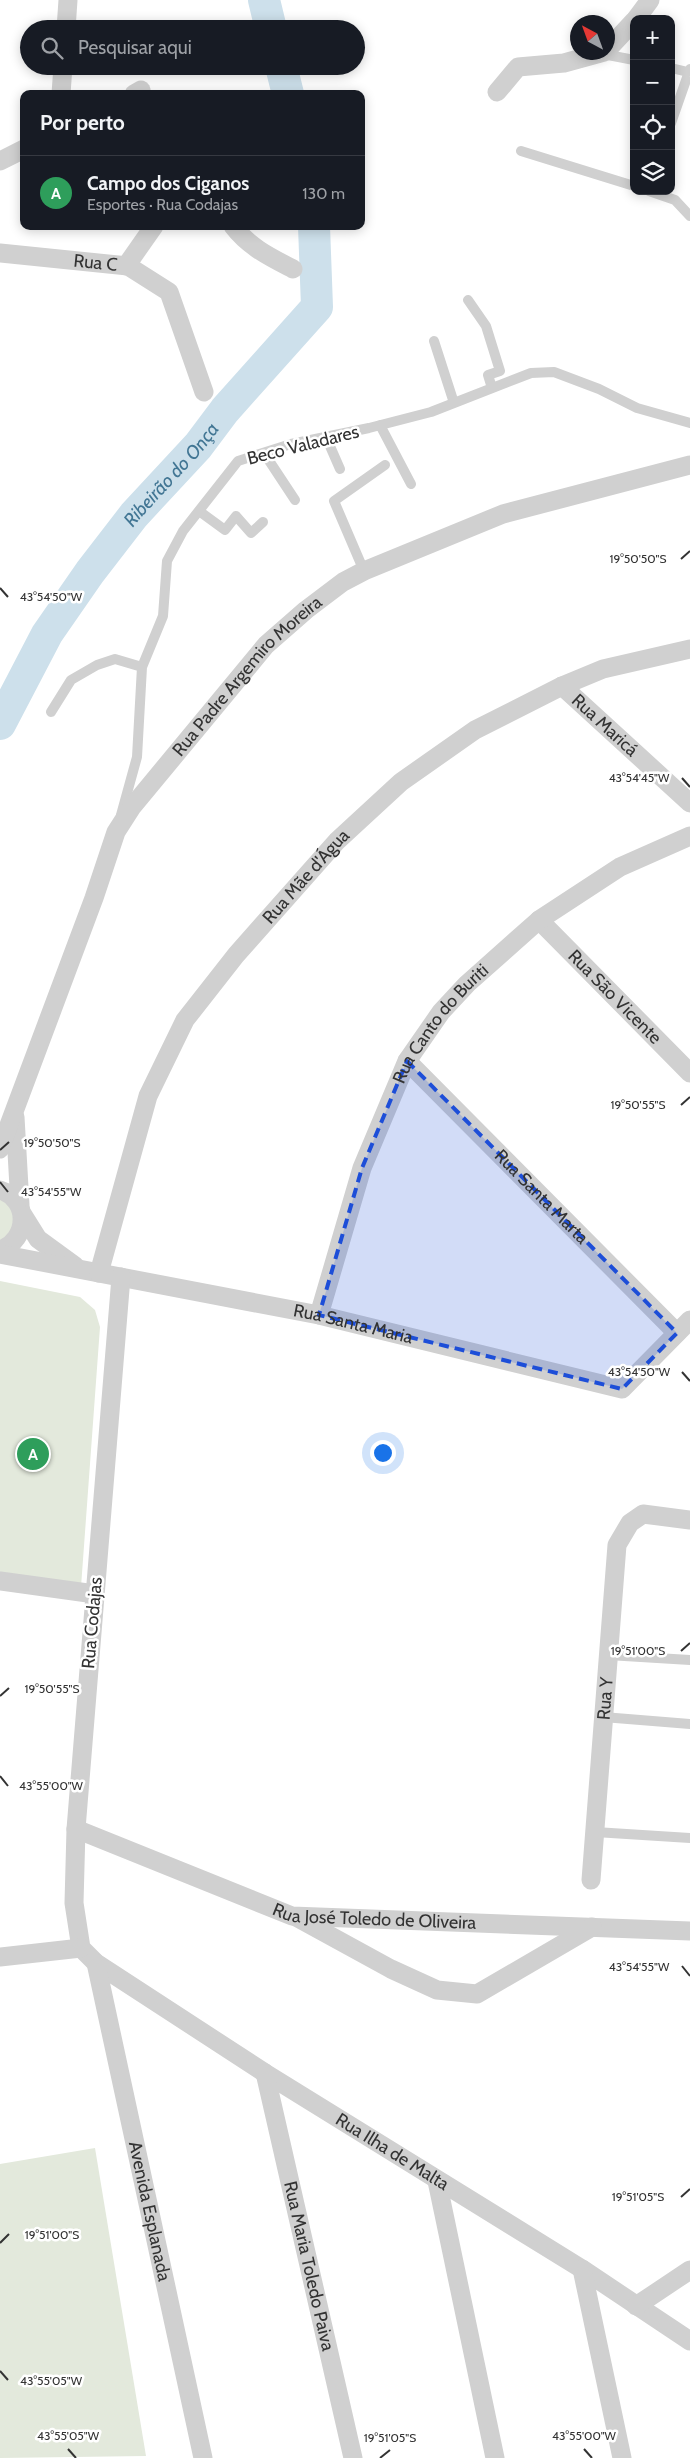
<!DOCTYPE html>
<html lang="pt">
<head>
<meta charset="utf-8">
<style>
	:root { --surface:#171b24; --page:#242831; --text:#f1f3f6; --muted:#9ea1a6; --line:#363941; --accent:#e03e4f }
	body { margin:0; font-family:Cabin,sans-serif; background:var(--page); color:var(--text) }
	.controls { position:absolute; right:15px; top:15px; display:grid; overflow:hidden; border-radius:10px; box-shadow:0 2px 12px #0003 }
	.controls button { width:45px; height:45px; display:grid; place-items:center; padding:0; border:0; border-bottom:1px solid var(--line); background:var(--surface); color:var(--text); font:25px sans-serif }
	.compass { position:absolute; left:570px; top:15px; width:45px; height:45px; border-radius:50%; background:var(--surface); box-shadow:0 2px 12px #0003; rotate:319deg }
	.you { position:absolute; left:382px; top:1452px; width:18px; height:18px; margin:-12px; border:4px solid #fff; border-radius:50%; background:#1a73e8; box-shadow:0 0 0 8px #1a73e833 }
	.badge { display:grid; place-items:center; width:32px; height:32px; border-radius:50%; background:var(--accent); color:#fff; font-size:16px; font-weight:700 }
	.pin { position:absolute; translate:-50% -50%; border:2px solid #fff; box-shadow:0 1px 5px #0006 }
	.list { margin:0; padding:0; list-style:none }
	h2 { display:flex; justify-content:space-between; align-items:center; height:65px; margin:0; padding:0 20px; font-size:21px }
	h2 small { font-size:16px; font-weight:400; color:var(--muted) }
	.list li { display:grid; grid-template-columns:32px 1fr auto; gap:15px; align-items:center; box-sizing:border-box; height:75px; padding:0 20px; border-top:1px solid var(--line) }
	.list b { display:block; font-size:19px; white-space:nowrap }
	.list p { margin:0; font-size:16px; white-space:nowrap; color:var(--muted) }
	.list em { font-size:16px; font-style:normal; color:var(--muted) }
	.icon { flex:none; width:28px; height:28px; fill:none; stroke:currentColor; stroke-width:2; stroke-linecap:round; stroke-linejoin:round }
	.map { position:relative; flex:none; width:690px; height:2458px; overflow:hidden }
	.search { position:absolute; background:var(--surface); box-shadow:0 2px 12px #0003; left:20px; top:20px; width:345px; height:55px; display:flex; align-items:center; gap:12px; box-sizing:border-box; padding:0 18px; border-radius:28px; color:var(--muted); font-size:19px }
	.panel { position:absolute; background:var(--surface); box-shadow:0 2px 12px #0003; left:20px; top:90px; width:345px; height:140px; border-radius:10px }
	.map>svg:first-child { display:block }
</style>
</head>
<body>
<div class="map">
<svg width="690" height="2458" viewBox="0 0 690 2458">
	<rect width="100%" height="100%" fill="#fff"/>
	<path fill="#e3e9dc" d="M0,1195l10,8 6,26 -16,14z
		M0,1281l80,16 15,13 5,17 -19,260 -81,-14z
		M95,2148l51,308 -146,2v-294z"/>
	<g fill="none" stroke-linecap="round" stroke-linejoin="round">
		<g stroke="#cde0eb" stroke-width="32">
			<path d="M264,0l7,29"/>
			<path d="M281,66l7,28"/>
			<path id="s1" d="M0,724l47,-90 43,-62 44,-57 64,-69 27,-36 92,-103 -3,-81"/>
		</g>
		<path stroke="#d0d0d0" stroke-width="10" d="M603,54l31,6
			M671,68l17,4
			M671,123l19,-54
			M521,151l113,35
			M649,191l26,9 15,16
			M468,300l18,26 14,45 -12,4 4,13
			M434,341l20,62
			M380,425l31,59
			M326,437l14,32
			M264,453l31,47
			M199,511l26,19 11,-14 15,17 12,-11
			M364,571l-30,-70 51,-36
			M51,712l20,-32 26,-15 18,-6 27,8
			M121,815l16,-58 5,-90 21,-51 4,-55 16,-30 55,-70 53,-17 78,-16 62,-16 100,-39 23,-1 45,17 38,19 53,15
			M608,1655l82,5
			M603,1717l87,7
			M595,1832l95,6"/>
		<g stroke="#d0d0d0" stroke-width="19">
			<path d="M636,19l14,-19"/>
			<path d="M66,29l2,-29"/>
			<path d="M608,49l26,-28"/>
			<path d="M497,92l21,-25 46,-4 40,-11"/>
			<path d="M61,94l2,-28"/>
			<path d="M134,94l7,-4"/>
			<path d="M0,161l24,-12"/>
			<path d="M233,226c16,21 37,31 60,43"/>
			<path id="s2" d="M0,253l128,13 41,26 35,100"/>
			<path d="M126,266l28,-40"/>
			<path id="s3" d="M562,686l128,117"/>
			<path id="s4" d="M539,920l151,153"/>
			<path id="s5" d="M407,1061l270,272"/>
			<path d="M15,1117l5,88"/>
			<path id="s6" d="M0,1149l94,-251 22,-66 16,-25 134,-162 40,-35 37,-28 21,-11 139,-57 187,-49"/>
			<path d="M0,1190c30,9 29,50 0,60"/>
			<path d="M23,1215l15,24 37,27"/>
			<path id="s7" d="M0,1254l319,61 303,74 68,-69"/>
			<path id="s8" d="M99,1273l49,-177 37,-76 51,-65 101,-114 64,-59 74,-52 87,-44 41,-17 87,-20"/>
			<path id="s9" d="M121,1277l-45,552 -2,74 7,45 15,15 169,110 317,196 108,72"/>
			<path id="s10" d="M319,1315l43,-147 45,-107 34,-49 26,-28 72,-64 81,-53 70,-31"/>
			<path d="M0,1581l95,13"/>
			<path id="s11" d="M76,1829l216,87 398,15"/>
			<path id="s12" d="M591,1880l26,-335 13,-22 13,-9 47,6"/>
			<path d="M296,1917l95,52 46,21 40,4 115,-67"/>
			<path d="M0,1957l81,-9"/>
			<path id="s13" d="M96,1963l107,495"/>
			<path id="s14" d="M265,2073l88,385"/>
			<path d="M437,2181l58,277"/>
			<path d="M582,2269l40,189"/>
			<path d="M636,2306l54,-36"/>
		</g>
	</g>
	<path fill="#1d4ed8" fill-opacity="0.2" stroke="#1d4ed8" stroke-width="4" stroke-dasharray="10 6" stroke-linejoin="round" d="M407,1061l270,272 -55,56 -303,-74 43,-147z"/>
	<path fill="none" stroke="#333" stroke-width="2" d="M681,559l9,-8M0,588l8,9M682,778l8,9M681,1105l9,-8M0,1150l9,-8M0,1182l8,10M682,1372l8,9M681,1651l9,-8M0,1696l9,-8M0,1776l8,10M682,1966l8,10M681,2197l9,-8M0,2243l9,-9M0,2371l8,9M68,2449l8,9M584,2449l8,9M380,2458l10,-8"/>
	<g text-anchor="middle" stroke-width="5" stroke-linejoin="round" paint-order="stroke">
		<g font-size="18" fill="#333" stroke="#fff">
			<text dy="6" stroke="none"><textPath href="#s2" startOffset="96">Rua C</textPath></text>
			<text transform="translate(303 445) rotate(-14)" y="6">Beco Valadares</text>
			<text dy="6" stroke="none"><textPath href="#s6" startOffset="542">Rua Padre Argemiro Moreira</textPath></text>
			<text dy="6" stroke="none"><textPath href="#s3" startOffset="58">Rua Maricá</textPath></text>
			<text dy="6" stroke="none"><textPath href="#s8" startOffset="456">Rua Mãe d'Água</textPath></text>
			<text dy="6" stroke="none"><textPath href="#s4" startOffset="108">Rua São Vicente</textPath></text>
			<text dy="6" stroke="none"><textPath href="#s10" startOffset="319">Rua Canto do Buriti</textPath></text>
			<text dy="6" stroke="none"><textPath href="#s5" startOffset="191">Rua Santa Marta</textPath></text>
			<text dy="6" stroke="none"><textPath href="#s7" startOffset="360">Rua Santa Maria</textPath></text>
			<text transform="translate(92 1623) rotate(-85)" y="6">Rua Codajas</text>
			<text dy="6" stroke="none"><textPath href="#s12" startOffset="182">Rua Y</textPath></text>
			<text dy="6" stroke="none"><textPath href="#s11" startOffset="315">Rua José Toledo de Oliveira</textPath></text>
			<text dy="6" stroke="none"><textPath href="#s9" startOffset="1046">Rua Ilha de Malta</textPath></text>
			<text dy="6" stroke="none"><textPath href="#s13" startOffset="254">Avenida Esplanada</textPath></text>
			<text dy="6" stroke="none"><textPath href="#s14" startOffset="198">Rua Maria Toledo Paiva</textPath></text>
		</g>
		<g font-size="19" font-style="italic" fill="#427694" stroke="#fff">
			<text dy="7" stroke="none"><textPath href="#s1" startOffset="304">Ribeirão do Onça</textPath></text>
		</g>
	</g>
	<g font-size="12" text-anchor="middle" fill="#333" stroke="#fff" stroke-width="5" stroke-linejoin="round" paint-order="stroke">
		<text x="638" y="563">19°50'50"S</text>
		<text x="51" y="601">43°54'50"W</text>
		<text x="639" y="782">43°54'45"W</text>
		<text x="638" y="1109">19°50'55"S</text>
		<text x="52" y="1147">19°50'50"S</text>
		<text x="51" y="1196">43°54'55"W</text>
		<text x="639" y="1376">43°54'50"W</text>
		<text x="638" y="1655">19°51'00"S</text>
		<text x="52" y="1693">19°50'55"S</text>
		<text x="51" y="1790">43°55'00"W</text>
		<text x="639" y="1971">43°54'55"W</text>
		<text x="638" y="2201">19°51'05"S</text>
		<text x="52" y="2239">19°51'00"S</text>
		<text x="51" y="2385">43°55'05"W</text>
		<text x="68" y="2440">43°55'05"W</text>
		<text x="584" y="2440">43°55'00"W</text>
		<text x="390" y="2442">19°51'05"S</text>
	</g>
</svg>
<div class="controls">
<button>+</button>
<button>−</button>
<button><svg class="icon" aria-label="locate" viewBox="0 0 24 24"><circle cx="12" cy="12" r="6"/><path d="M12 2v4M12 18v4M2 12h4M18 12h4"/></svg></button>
<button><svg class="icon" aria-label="layers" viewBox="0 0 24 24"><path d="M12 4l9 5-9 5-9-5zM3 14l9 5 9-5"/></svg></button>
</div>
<svg class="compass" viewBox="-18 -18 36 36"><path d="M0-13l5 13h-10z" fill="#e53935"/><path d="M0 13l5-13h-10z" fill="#9ea1a6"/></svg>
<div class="you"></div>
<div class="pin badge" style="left:33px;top:1454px;background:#2e9e5b">A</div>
<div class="search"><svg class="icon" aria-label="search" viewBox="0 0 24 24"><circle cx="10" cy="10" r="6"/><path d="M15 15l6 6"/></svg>Pesquisar aqui</div>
<section class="panel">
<h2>Por perto<small></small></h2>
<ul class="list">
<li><span class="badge" style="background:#2e9e5b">A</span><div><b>Campo dos Ciganos</b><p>Esportes · Rua Codajas</p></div><em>130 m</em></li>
</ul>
</section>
</div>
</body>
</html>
